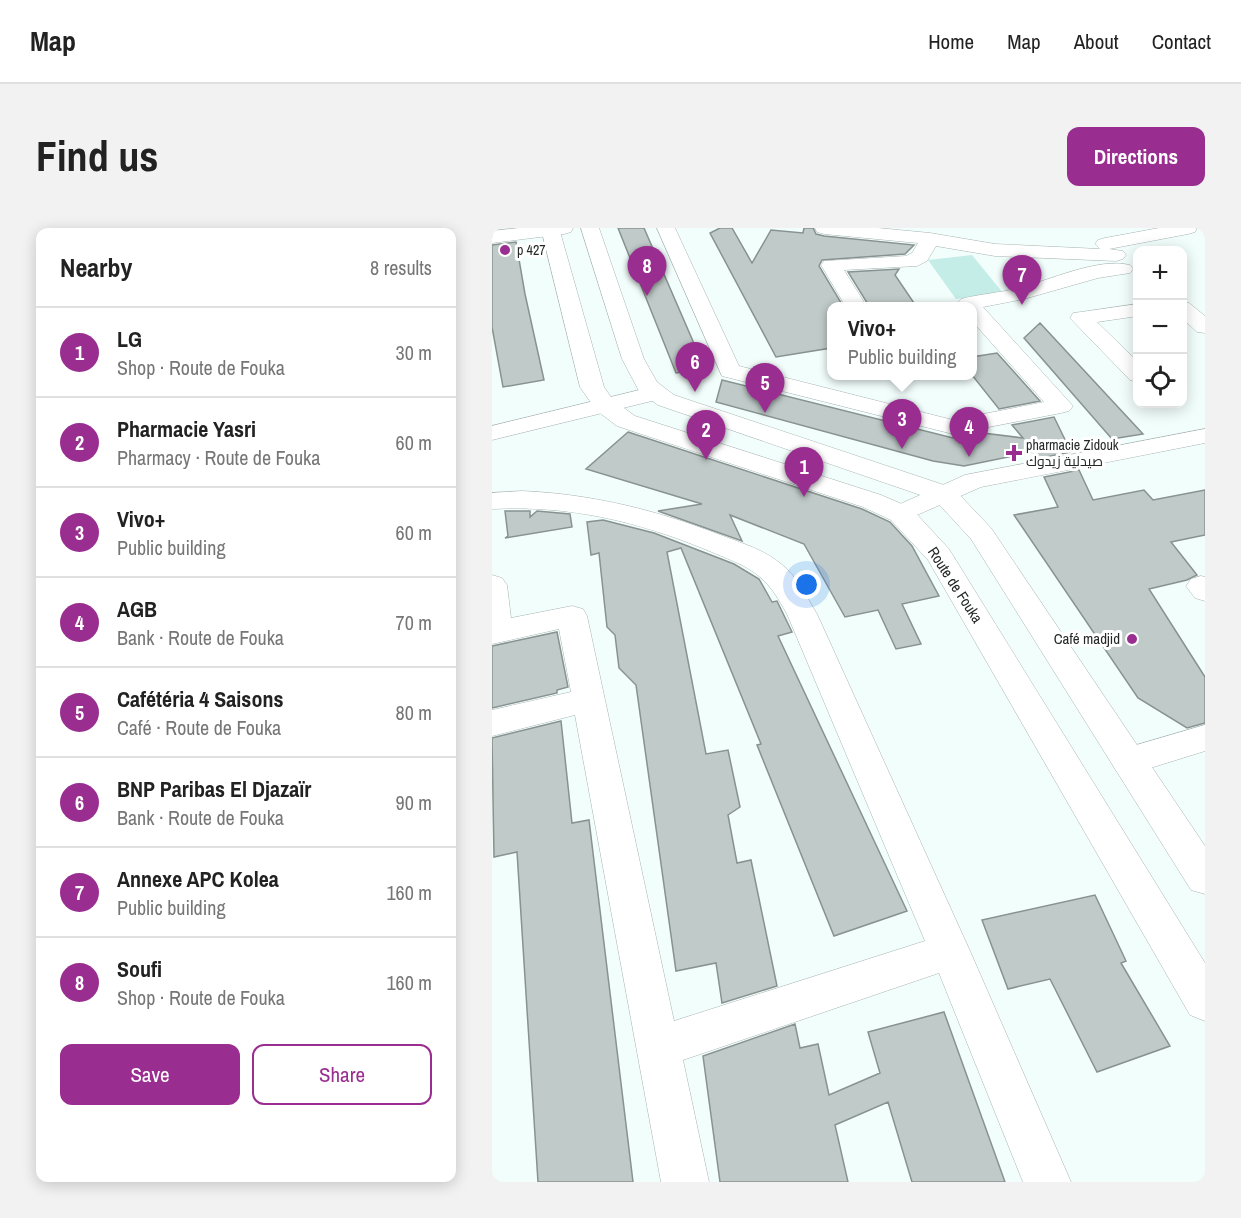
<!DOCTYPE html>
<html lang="en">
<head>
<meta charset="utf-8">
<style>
	:root { --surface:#fff; --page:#f2f2f2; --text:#222; --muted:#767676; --line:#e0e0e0; --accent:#9a2e90 }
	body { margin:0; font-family:"Archivo Narrow",Cairo,sans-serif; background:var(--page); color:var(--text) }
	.controls { position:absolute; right:18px; top:18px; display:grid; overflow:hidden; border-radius:12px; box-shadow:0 3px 15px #0003 }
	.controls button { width:54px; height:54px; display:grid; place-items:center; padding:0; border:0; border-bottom:2px solid var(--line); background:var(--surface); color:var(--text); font:30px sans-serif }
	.you { position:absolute; left:315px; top:357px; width:21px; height:21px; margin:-15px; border:4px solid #fff; border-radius:50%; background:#1a73e8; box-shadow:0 0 0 9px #1a73e833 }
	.badge { display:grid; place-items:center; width:39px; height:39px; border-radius:50%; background:var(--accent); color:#fff; font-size:20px; font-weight:700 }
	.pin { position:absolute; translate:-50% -50px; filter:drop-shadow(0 2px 3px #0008) }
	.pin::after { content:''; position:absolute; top:32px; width:21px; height:18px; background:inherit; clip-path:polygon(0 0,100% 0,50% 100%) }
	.popup { position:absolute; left:335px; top:74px; width:150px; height:78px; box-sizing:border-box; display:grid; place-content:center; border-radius:12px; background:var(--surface); filter:drop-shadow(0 2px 4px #0005); font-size:20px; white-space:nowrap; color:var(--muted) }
	.popup b { font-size:22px; color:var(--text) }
	.popup::after { content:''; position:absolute; left:50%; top:100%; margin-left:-12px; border:12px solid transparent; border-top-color:var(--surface) }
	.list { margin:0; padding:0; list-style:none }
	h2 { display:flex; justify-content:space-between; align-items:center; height:78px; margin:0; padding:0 24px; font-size:26px }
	h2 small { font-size:20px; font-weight:400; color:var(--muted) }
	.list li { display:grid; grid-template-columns:39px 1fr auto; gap:18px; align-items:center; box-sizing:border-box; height:90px; padding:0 24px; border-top:2px solid var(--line) }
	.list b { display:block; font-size:22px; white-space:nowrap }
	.list p { margin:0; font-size:20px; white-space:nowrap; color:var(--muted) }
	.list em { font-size:20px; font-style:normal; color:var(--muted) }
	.actions { display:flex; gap:12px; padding:18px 24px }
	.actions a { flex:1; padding:14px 0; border:2px solid var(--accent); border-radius:12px; text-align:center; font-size:21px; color:var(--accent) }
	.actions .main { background:var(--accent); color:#fff }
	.icon { flex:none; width:33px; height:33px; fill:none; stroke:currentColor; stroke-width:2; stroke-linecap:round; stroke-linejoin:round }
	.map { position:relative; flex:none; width:713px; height:954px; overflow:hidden; border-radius:12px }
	header { display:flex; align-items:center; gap:36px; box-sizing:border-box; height:84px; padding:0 30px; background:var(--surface); border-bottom:2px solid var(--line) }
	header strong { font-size:28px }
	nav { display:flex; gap:33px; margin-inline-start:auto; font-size:21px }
	.intro { display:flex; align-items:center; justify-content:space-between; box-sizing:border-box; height:144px; padding:0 36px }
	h1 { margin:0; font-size:42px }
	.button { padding:15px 27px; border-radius:12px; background:var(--accent); color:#fff; font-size:21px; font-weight:700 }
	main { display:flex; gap:36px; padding:0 36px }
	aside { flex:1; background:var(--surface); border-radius:12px; box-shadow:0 3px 15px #0003 }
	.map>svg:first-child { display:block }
</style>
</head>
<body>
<header>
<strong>Map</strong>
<nav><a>Home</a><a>Map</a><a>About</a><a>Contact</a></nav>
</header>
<div class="intro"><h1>Find us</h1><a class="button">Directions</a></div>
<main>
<aside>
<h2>Nearby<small>8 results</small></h2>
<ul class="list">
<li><span class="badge">1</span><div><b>LG</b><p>Shop · Route de Fouka</p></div><em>30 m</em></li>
<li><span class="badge">2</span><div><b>Pharmacie Yasri</b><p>Pharmacy · Route de Fouka</p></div><em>60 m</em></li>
<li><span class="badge">3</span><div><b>Vivo+</b><p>Public building</p></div><em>60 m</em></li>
<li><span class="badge">4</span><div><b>AGB</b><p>Bank · Route de Fouka</p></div><em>70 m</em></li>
<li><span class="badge">5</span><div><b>Cafétéria 4 Saisons</b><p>Café · Route de Fouka</p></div><em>80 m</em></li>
<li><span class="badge">6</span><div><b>BNP Paribas El Djazaïr</b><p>Bank · Route de Fouka</p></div><em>90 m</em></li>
<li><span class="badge">7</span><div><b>Annexe APC Kolea</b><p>Public building</p></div><em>160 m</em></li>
<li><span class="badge">8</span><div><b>Soufi</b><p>Shop · Route de Fouka</p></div><em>160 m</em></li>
</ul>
<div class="actions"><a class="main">Save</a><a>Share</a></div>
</aside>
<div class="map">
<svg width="713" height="954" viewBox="0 0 713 954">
	<rect width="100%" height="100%" fill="#f2fefc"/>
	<path fill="#c4ede7" d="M480,27l31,38 -47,6 -28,-39z"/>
	<path fill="#c0cbc9" stroke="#889290" stroke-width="1.5" d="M126,0h26l61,141 -29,4z
		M228,0h12l20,35 19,-33 32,3 1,-5h9l3,6 8,2 90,9 -9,9 -83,6 -3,6 24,40h-12v42l-55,9 -66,-124z
		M24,14l9,52 19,86 -41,7 -11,-60v-82z
		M407,41l-4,6 21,31h-47l-21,-34z
		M548,95l103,111 -31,5 -88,-101z
		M505,125l43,48 -41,8 -27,-34v-18z
		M230,152l231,58 22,-6 48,6 -11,-13 42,-8 17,35 -35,7 -3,-7 -69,14 -31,-5 -217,-59z
		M136,204l234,77 28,13 22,24 27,50 -37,8 19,40 -25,5 -18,-39 -33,7 -41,-73 -74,-29 12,26 -84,-30 44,-7 -116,-35z
		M587,242l14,30 51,-10 9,10 52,-10v45l-34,7 26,33 -10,5 -38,9 56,88v46l-18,5 -49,-30 -124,-183 44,-8 -14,-30z
		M13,283h25v6l7,-6 33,3 2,13 -67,11 3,-2z
		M111,292l51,13 80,31 25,15 13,23 5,-1 15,31 -14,4 129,275 -73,25 -77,-191 4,-1 -80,-196 -14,4 39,202 22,-4 12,57 -12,8 9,48 14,-3 26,126 -55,17 -6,-40 -40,8 -40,-286 -17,-17 -4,-33 -8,-8 -8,-74 -8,2 -4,-33z
		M65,404l11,55 -11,3v3l-65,15v-62z
		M69,493l11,102 17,-3 44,362h-95l-21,-330 -23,5 -2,-119z
		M603,667l31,66 -5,2 49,83 -73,26 -47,-93 -42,10 -26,-69z
		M452,784l61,170h-93l-24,-80 -53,23 13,57h-128l-17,-126 92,-32 5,24 18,-4 11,51 51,-22 -12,-41z"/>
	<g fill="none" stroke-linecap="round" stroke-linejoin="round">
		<g stroke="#a8b3b2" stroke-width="1">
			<path id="minor" d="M27,0h54l-2,4 -7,2 -72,9v-12z
				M165,0h18l64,138 214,54 91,-18 -72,-81v-14h-12l-2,-4 3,-4c18,-5 37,-6 55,-10 32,-8 82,-32 114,-24l3,4 -3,4 -32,5 -74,21 -41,8 90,99 -4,5 -8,2 -108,21 -231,-58z
				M323,0h63l52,5 65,11 105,5 -5,-5 3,-4 7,-2 54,-10h38l-2,4 -7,2 -79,15 14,2 3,4 -3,4 -7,2 -121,-5 -59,-10 -9,15 -10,5 -73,4 23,37h-21l-25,-42 3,-4 82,-5 6,-3 6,-10 -94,-9 -7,-2z
				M690,73l7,2 16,13v17l-8,-1 -15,-14z
				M646,76v12l-41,6 41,40v20l-8,-2 -60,-62 3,-5 8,-1z
				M164,158l8,2 4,5 -4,5 -172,42v-14z
				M713,201v14l-224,44 -80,35 -10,-2 -4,-6 4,-6 74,-33z
				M30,263c71,3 138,20 204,46 18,7 38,13 54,26 17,13 26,33 37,51l153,337 101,231h-48l-84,-209 -256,87 26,122h-48l-86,-467 -83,21v-26l79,-18 -12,-63 -67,15v-69l10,3 5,7 4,33 61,-12 11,3 4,7 87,405 251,-80 -138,-327c-8,-14 -15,-27 -27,-37 -15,-13 -35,-19 -53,-27 -70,-29 -139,-45 -215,-41v-16z
				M709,348l4,1v24l-10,-3 -9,-12 5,-7z
				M713,497v26l-77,24 -12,-4 -5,-10 5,-10z"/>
		</g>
		<g stroke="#a8b3b2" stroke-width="1">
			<path id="major" d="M49,0h18l45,159 9,13 22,16 246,79 30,13 38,41 256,414v58l-15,-6 -262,-455 -37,-40 -28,-13 -246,-81 -21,-16 -16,-23z
				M89,0h18l45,131 13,23 17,13 279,93 38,40 214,318v48l-14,-4 -220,-351 -36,-39 -277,-95 -19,-14 -17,-32z"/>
		</g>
		<use href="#minor" fill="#fff" fill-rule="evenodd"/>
		<use href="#major" fill="#fff" fill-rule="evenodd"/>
	</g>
	<g fill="#9a2e90" stroke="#fff" stroke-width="2">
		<circle cx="13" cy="22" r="6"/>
		<path d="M519 216h6v6h6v6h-6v6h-6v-6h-6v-6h6z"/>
		<circle cx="640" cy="411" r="6"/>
	</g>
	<g text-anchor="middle" stroke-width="6" stroke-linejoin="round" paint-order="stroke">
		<g font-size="14" fill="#242827" stroke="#fff" text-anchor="start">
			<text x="25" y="27">p 427</text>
			<text x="534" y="222">pharmacie Zidouk<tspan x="534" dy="16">صيدلية زيدوك</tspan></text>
		</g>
		<g font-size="15" fill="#242827" stroke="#fff">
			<text transform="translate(463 357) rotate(57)" y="5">Route de Fouka</text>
		</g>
		<g font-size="15" fill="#242827" stroke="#fff" text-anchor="end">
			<text x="628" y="416">Café madjid</text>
		</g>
	</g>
</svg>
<div class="controls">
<button>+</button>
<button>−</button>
<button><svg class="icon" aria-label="locate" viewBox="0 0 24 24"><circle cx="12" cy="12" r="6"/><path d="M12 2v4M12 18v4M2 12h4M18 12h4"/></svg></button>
</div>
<div class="you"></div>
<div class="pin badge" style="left:312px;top:269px">1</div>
<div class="pin badge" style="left:214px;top:232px">2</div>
<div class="pin badge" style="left:410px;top:221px">3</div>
<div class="popup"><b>Vivo+</b>Public building</div>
<div class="pin badge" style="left:477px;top:229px">4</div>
<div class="pin badge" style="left:273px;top:185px">5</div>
<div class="pin badge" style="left:203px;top:164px">6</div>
<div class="pin badge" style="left:530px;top:77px">7</div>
<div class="pin badge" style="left:155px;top:68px">8</div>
</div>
</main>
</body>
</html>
